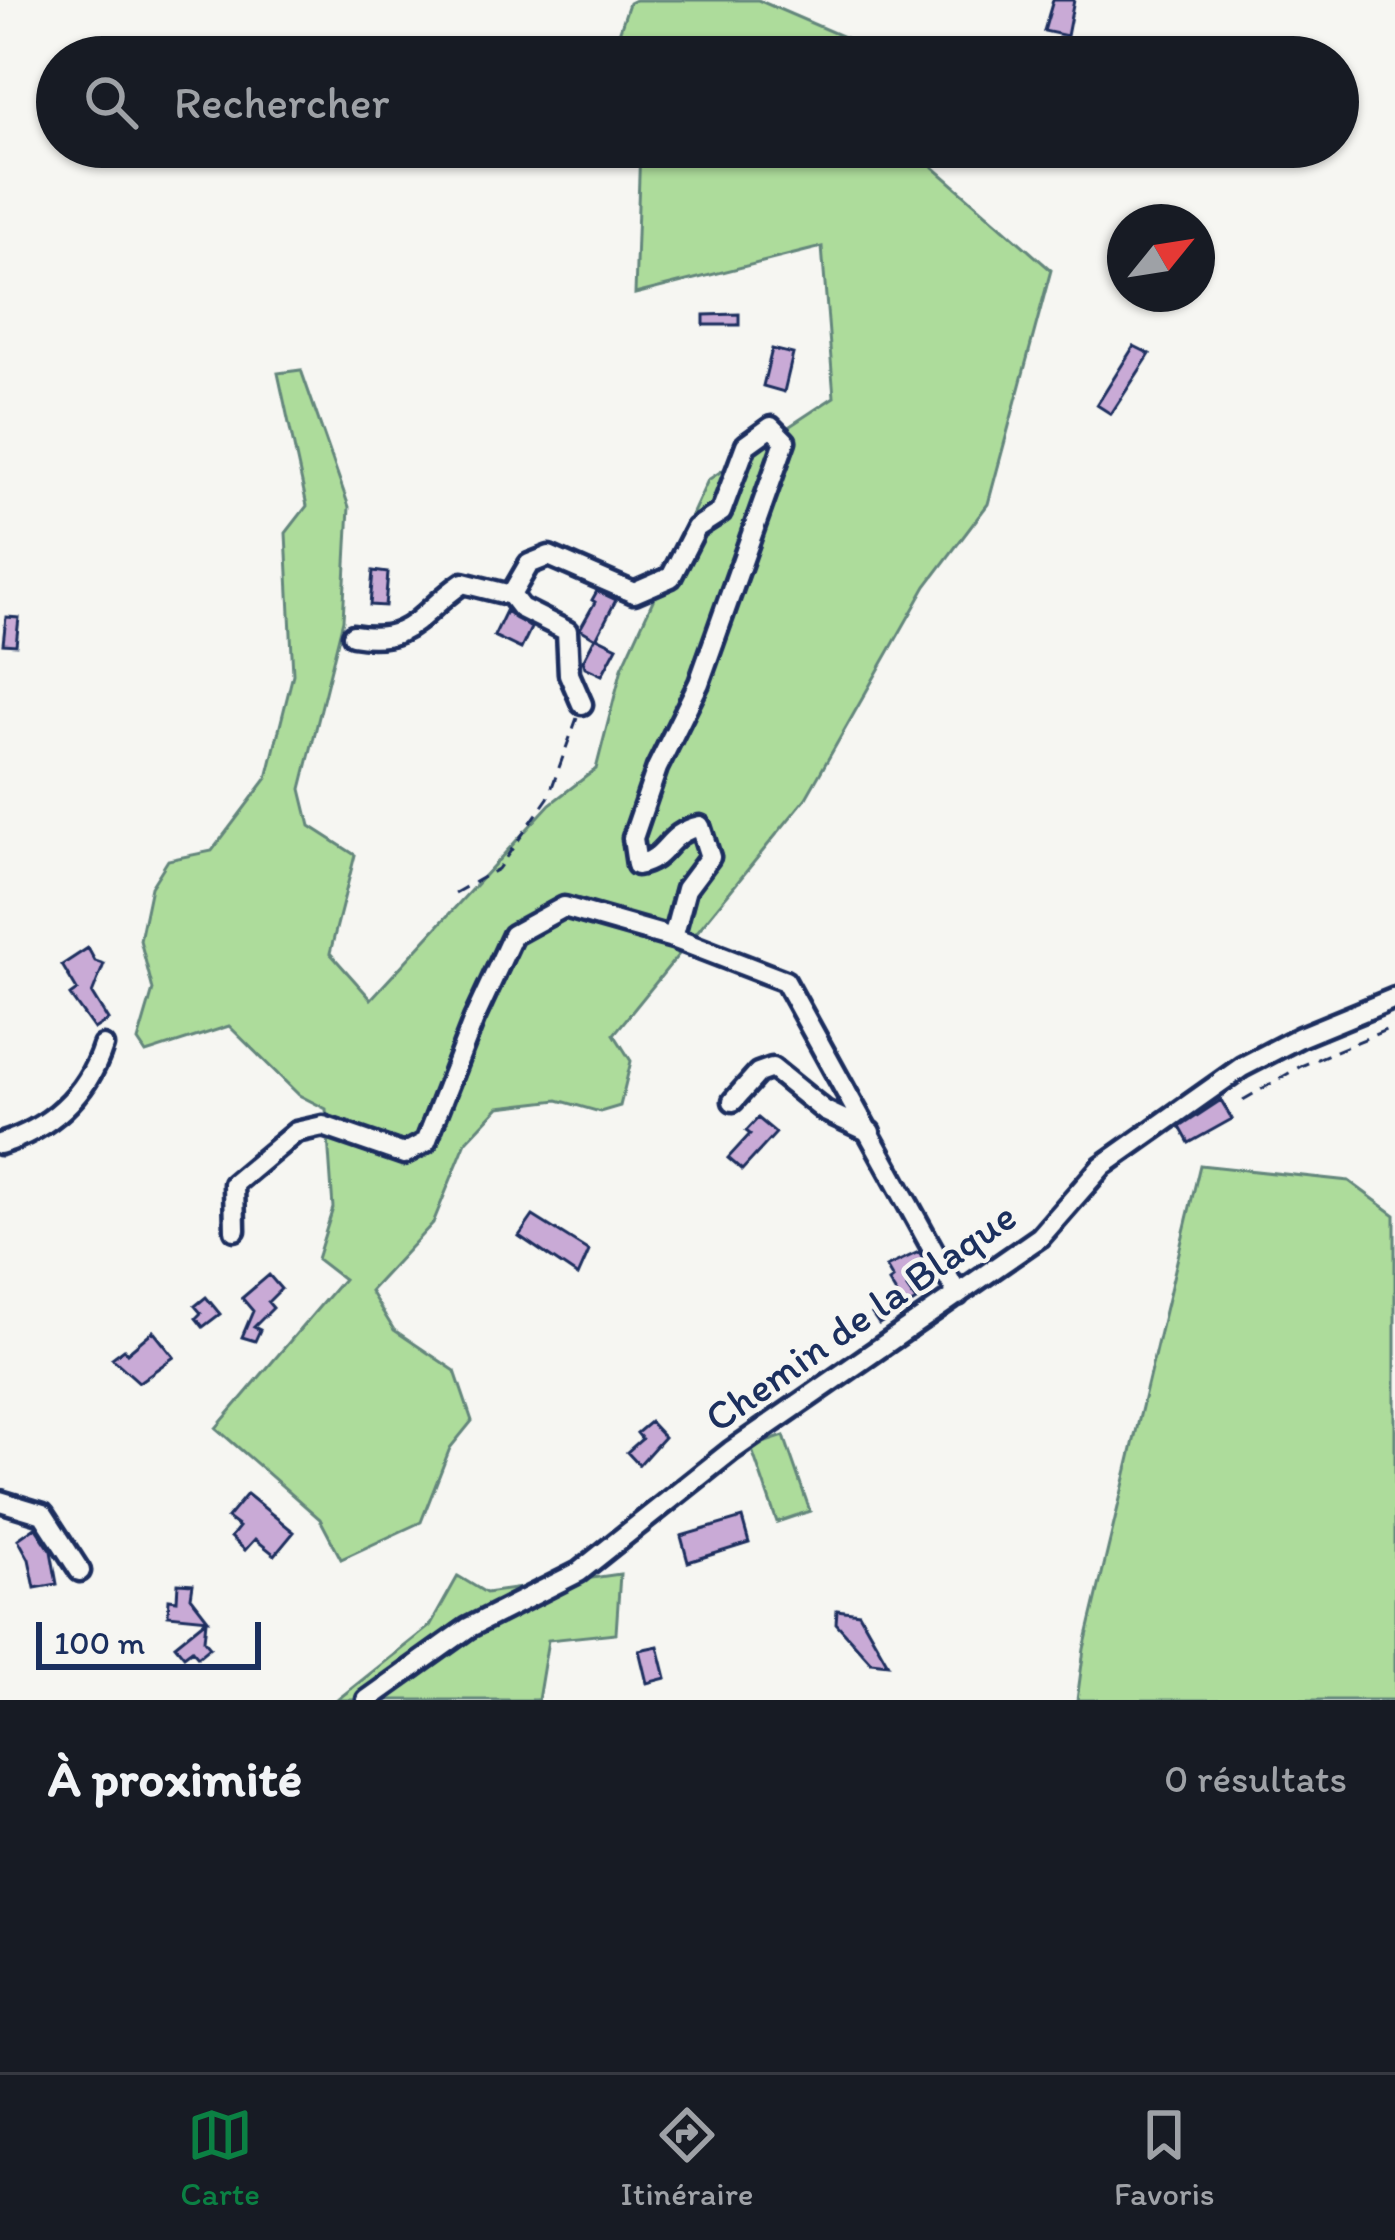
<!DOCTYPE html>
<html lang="fr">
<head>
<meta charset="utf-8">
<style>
	:root { --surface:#171b24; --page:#20242c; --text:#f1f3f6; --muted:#9ea1a6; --line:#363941; --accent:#0b8043 }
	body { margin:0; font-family:Itim,sans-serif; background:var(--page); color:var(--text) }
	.compass { position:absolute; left:1107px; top:204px; width:108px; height:108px; border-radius:50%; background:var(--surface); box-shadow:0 3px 9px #0004; rotate:60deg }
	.scale { position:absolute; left:36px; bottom:30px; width:225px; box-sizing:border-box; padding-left:12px; border:6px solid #1b2f5e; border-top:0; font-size:33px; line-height:42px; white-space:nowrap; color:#1b2f5e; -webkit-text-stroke:9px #f6f6f2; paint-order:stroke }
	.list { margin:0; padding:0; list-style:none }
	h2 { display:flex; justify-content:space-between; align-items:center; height:156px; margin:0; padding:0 48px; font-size:51px }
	h2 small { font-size:39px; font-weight:400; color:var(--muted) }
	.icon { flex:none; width:66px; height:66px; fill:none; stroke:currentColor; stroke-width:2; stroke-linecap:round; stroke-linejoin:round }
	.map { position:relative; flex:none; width:1395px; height:1700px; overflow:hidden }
	.search { position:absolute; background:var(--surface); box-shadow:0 3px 9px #0004; left:36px; right:36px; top:36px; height:132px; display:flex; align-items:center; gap:30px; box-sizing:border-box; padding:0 42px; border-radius:66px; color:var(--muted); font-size:45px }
	.sheet { height:372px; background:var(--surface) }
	nav { display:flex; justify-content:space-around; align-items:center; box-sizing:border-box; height:168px; border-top:3px solid var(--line); background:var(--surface); font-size:33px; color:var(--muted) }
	nav a { display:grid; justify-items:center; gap:6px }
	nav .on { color:var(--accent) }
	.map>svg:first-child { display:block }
</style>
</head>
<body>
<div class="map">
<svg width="1395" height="1700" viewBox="0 0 1395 1700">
	<rect width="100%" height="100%" fill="#f6f6f2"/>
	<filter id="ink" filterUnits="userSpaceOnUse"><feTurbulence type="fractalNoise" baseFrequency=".00833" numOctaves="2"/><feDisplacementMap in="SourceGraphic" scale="24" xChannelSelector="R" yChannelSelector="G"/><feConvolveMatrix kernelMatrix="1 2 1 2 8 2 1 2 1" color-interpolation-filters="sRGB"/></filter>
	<g filter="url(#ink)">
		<path fill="#addc9b" stroke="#64867c" stroke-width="3" d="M635,0h123l95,41 10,16h-252l18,-54z
			M640,147h280l13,20 118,103 -63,234 -62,82 -120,212 -192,236 17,27 -11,45 -20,6 -42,-12 -59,7 -33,35 -33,81 -63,68 24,39 61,41 17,50 -22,27 -29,74 -80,37 -21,-40 -104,-91 127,-149 -26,-20 16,-51 -7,-99 -27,-14 -70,-69 -83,27 -8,-12 15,-51 -13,-50 11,-53 17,-27 44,-9 55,-73 26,-104 -7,-141 21,-27 -29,-133 23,-3 48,137 -6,113 -42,169 9,37 45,29 -25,98 41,46 179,-195 46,-35 26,-101 86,-188 126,-83 -12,-150 -187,47z
			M1200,1165l149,16 46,34v485h-318l7,-51z
			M784,1436l26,75 -33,11 -26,-75z
			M620,1574l-4,59 -68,7 -10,60h-201l93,-74 28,-50 28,17z"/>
		<path fill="#c9aad6" stroke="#1b2f5e" stroke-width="3" d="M1053,0h21l-7,36 -23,-5z
			M739,314v11h-35v-10z
			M1134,346l16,8 -39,60 -14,-9z
			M772,349l21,5 -9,38 -21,-6z
			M373,571l15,2 -3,33 -15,-1z
			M597,591l19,9 -19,37 20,10 -15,28 -17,-8 -2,-6 12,-23 -15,-9 15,-27 -3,-2z
			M506,611l25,17 -10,21 -27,-13z
			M6,617l13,1 -3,27 -13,-1z
			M88,948l7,13 9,3 -12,30 16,26 -14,9 -24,-34 7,-5 -15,-25z
			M1221,1100l11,19 -43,24 -9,-16z
			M758,1118l18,15 -34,37 -14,-12 22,-24 -4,-3z
			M533,1216l56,35 -11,25 -59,-40z
			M919,1252l9,17 -15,6 3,5 -9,8 9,13 -37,23 -7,-10 26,-17 -9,-15 4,-3 -7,-12z
			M269,1275l12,14 -13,13 5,6 -19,19 6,3 -5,11 -13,-4 11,-26 -11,-13z
			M206,1297l14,17 -17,13 -7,-9 5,-5 -6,-7z
			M153,1331l21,26 -35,25 -27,-24 12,-9 3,4z
			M650,1422l14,15 -25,28 -12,-13 15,-13 -5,-6z
			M247,1494l47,38 -19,23 -20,-16 -10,11 -14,-13 8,-10 -12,-9z
			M742,1518l7,25 -61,19 -7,-26z
			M35,1527l16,24 6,33 -22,4 -6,-29 -11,-20z
			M178,1583l15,1 -2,13 17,22 -40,-4 1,-16 8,1z
			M837,1610l22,3 29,51 -17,-2 -35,-39z
			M206,1620l-2,20 6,7 -12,10 -6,-7 -8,6 -9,-11z
			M658,1646l8,32 -19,5 -8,-33z"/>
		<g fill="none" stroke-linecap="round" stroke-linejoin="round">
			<g stroke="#1b2f5e" stroke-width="27">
				<path id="minor" d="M353,635c60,10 65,-22 110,-52l48,12
					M582,704l-13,-30 -2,-43 -46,-23 -10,-13 18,-31 20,-8 85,37 37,-16 25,-49 25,-16 25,-67 25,-18 14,14 -86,242 -42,85 -24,70 4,27c32,-6 27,-31 63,-39l10,31 -24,32 -13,49 112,43 173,314
					M733,1101l25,-28 14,-5 53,43 45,21
					M0,1144c49,-15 87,-48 103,-98
					M235,1230l-1,-46 62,-52 27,-6 81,28 22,-12 48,-123 39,-84 51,-28 109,31
					M0,1501l43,13 37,57
					M367,1700l101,-72 111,-56 152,-121 309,-214 62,-71 140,-99 58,-30 95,-39"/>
			</g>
			<path stroke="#1b2f5e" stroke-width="3" stroke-dasharray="12 9" stroke-linecap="butt" d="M455,893l43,-24 50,-71 29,-80
				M1243,1100l58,-34 94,-40"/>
			<use href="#minor" stroke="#f6f6f2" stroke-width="18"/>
		</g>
	</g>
	<g text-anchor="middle" stroke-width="9" stroke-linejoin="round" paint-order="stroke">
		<g font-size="42" fill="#1b2f5e" stroke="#f6f6f2">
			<text transform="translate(860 1316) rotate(-35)" y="15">Chemin de la Blaque</text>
		</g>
	</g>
</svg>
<svg class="compass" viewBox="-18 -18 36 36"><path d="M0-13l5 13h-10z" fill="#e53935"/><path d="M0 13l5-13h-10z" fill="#9ea1a6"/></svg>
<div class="scale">100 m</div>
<div class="search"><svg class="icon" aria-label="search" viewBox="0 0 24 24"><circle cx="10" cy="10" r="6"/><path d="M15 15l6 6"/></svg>Rechercher</div>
</div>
<section class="sheet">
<h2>À proximité<small>0 résultats</small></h2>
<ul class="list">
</ul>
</section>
<nav>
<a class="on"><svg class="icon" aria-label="map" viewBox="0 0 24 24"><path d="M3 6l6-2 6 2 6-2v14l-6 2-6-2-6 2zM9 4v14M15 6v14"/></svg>Carte</a>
<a><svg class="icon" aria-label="directions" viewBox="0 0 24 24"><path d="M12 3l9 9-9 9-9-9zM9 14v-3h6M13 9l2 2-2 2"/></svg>Itinéraire</a>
<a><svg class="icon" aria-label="saved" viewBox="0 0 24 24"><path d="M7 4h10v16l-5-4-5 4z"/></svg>Favoris</a>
</nav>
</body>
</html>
